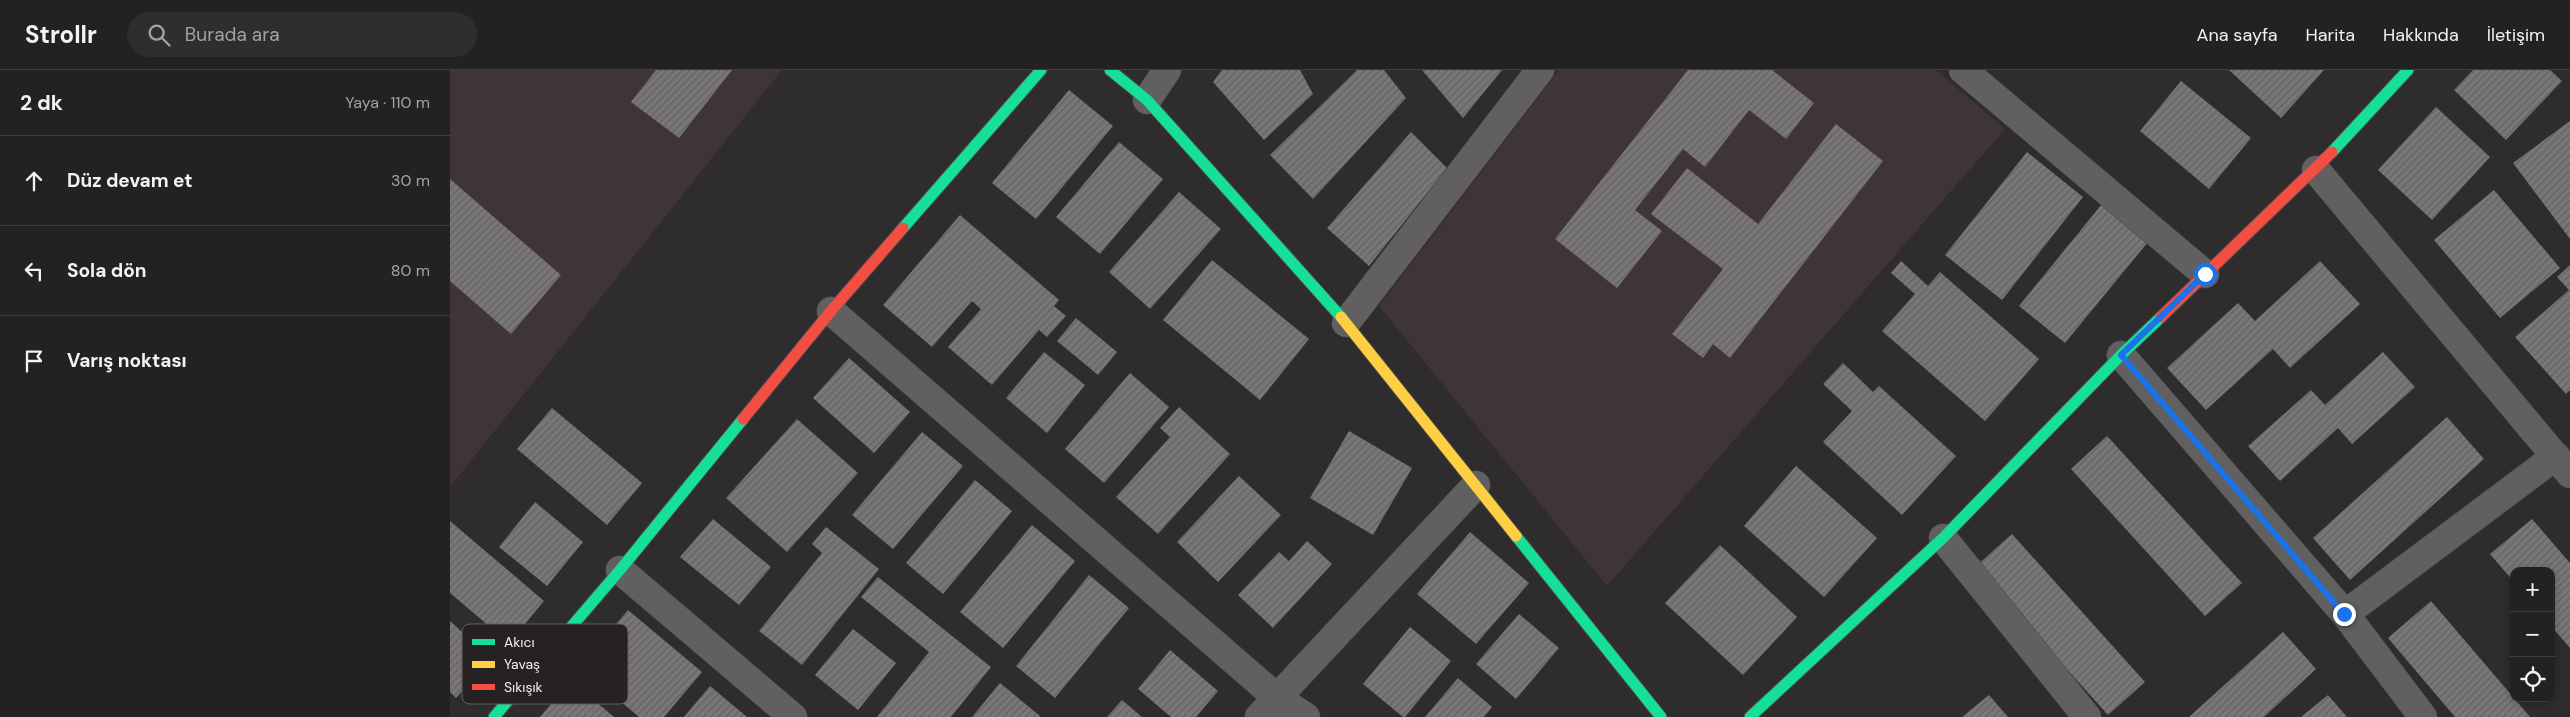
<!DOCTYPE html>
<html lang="tr">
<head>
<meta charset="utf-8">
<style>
	:root { --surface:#232122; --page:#2f2e2f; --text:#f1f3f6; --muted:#a3a3a5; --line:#403e40 }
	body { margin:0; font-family:"DM Sans",sans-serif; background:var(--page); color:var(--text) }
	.controls { position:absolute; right:15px; bottom:15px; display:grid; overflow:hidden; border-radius:10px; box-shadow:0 2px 8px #0003 }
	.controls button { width:45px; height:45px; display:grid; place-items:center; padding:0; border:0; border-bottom:1px solid var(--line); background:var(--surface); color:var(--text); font:25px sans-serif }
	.stop { position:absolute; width:15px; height:15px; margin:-11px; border:4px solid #1a73e8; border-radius:50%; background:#fff }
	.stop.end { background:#1a73e8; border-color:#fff; box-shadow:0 1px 5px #0008 }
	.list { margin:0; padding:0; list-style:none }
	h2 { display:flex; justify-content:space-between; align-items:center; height:65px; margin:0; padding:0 20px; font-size:21px }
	h2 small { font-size:16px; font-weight:400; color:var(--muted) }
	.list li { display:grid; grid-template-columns:32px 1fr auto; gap:15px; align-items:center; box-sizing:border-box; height:90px; padding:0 20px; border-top:1px solid var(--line) }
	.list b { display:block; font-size:19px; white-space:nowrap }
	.list em { font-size:16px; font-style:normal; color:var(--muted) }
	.icon { flex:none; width:28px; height:28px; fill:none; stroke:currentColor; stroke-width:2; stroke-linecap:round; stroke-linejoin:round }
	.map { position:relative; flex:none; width:2120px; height:647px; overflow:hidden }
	header { display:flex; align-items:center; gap:30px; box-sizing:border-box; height:70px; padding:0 25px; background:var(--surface); border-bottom:1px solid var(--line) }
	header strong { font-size:24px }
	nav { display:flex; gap:28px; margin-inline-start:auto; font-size:18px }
	.search { width:350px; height:45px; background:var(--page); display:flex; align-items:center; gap:12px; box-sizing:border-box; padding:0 18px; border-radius:28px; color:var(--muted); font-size:19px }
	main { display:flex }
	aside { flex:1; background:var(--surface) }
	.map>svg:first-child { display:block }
</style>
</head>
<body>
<header>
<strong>Strollr</strong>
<div class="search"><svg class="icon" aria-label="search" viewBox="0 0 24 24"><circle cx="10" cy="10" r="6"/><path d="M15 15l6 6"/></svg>Burada ara</div>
<nav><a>Ana sayfa</a><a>Harita</a><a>Hakkında</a><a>İletişim</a></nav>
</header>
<main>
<aside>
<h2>2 dk<small>Yaya · 110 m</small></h2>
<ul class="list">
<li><svg class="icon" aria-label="ahead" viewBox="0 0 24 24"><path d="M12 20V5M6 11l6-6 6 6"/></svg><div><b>Düz devam et</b></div><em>30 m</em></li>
<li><svg class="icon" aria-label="left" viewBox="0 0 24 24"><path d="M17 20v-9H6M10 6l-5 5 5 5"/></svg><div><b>Sola dön</b></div><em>80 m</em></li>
<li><svg class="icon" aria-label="arrive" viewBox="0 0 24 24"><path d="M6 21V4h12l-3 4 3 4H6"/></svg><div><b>Varış noktası</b></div></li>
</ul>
</aside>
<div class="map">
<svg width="2120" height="647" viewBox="0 0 2120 647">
	<defs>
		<pattern id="building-hatch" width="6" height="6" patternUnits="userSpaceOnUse" patternTransform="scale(1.25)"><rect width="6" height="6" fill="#797677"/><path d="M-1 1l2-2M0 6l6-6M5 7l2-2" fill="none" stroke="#636162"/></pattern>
	</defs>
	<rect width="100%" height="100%" fill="#2f2c2d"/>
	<path fill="#3f3539" d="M0,0h332l-332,417z
		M1109,0h377l69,59 -398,457 -228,-280z"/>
	<path fill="url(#building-hatch)" d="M206,0h76l-53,68 -48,-36z
		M772,0h78l13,24 -49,46 -51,-58z
		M907,0h27l22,28 -93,101 -43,-44z
		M972,0h80l-39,48z
		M1238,0h84l42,33 -28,36 -37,-29 -44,57 -22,-18 -48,61 27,21 -45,57 -62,-49z
		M1779,0h95l-43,48z
		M2023,0h77l12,11 -56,59 -52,-50z
		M1731,11l70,57 -42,51 -69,-58z
		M619,20l44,36 -77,93 -44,-36z
		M1986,37l54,50 -58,63 -54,-50z
		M2120,51v118l-57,-76z
		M1386,54l47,37 -153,197 -17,-14 -10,14 -31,-24 51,-65 -72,-55 36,-46 71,56z
		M961,62l36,36 -78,98 -42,-38z
		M669,72l44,37 -63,75 -44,-37z
		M1577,82l56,45 -81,103 -57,-45z
		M0,109l111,96 -50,59 -61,-53z
		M2044,120l66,78 -60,50 -66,-78z
		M729,122l42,37 -71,80 -41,-37z
		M1652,134l46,38 -83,101 -46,-37z
		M510,145l99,85 -5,6 12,10 -19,21 -8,-7 -47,55 -44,-38 33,-38 -9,-8 -40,46 -49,-42z
		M762,190l97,79 -49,61 -97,-80z
		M1451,191l27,25 12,-14 99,87 -54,62 -103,-90 33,-37 -24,-21z
		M1870,191l40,43 -70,64 -17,-19 -67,61 -39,-42 71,-65 17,18z
		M2120,195v125l-4,4 -51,-57 54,-47 -12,-13z
		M626,248l41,34 -19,23 -41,-34z
		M594,282l41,33 -38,48 -41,-35z
		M1933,282l32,35 -63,57 -14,-16 -58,53 -32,-35 63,-56 14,15z
		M399,288l61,54 -36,41 -61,-55z
		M1393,293l30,29 6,-6 77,70 -54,59 -79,-73 29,-31 -29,-27z
		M680,303l39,34 -65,76 -39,-34z
		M729,337l51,47 -72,80 -42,-37 54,-60 -10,-9z
		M102,338l90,75 -35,42 -90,-76z
		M1997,347l37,42 -134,121 -37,-42z
		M347,349l61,54 -71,79 -61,-54z
		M899,361l63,37 -39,67 -63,-37z
		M472,362l41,34 -70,83 -41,-34z
		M1657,366l135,147 -37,33 -134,-147z
		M1346,396l81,72 -53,59 -80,-71z
		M789,406l42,39 -63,67 -41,-40z
		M525,410l37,31 -69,83 -37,-31z
		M85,432l48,40 -36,44 -48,-39z
		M263,449l58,48 -32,38 -59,-48z
		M2082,449l38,44v85l-19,-22v-55h-37v11l-24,-28z
		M0,451l94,80 -35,42 -59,-50z
		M582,455l43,36 -72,87 -43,-36z
		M376,457l53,42 -77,96 -43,-34 63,-78 -10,-9z
		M1020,462l59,51 -53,61 -59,-50z
		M1562,464l133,148 -37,33 -133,-148z
		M857,471l25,23 -59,64 -35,-33 41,-43 10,9z
		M1270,475l77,72 -54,58 -78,-72z
		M639,505l40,33 -74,90 -39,-32z
		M428,507l113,90 -40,50h-74l52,-65 -68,-55z
		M1981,531l83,97 16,19h-75l-67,-79z
		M178,540l74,62 -38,45h-25l-59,-50z
		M1069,544l40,34 -43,51 -40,-35z
		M0,551l41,37 -35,40 -6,-6z
		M960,557l41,34 -46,56h-2l-40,-33z
		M403,559l43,34 -38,47 -43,-35z
		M1833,562l33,37 -52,48h-75z
		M720,580l48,41 -22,26h-25l-33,-28z
		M1008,608l34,29 -8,10h-59z
		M121,611l43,36h-74z
		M550,613l40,33 -1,1h-67z
		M260,616l37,31h-63z
		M1539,625l19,22h-46z
		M1878,625l19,22h-46z
		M672,630l20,17h-35z"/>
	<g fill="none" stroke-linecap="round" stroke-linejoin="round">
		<g stroke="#4b494a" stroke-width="29">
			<path id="street" d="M1513,0l242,204
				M697,30l20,-30
				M1866,100l254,304
				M381,241l445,386 30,20
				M896,253l194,-253
				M1671,285l224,259 78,103
				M1493,468l144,179
				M170,500l173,147
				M1895,544l211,-158
				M809,647l217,-232"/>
		</g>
		<g stroke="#4b494a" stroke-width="13">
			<path id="fast" d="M660,0l37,30 194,217
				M1882,82l76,-82
				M453,158l138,-158
				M1066,466l145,181
				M44,647l126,-147 123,-151
				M1300,647l193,-179 178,-183 40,-38"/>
		</g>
		<g stroke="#4b494a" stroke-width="13">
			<path id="slow" d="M891,247l175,219"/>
		</g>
		<g stroke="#4b494a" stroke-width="13">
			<path id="jam" d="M1711,247l171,-165
				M293,349l88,-108 72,-83"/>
		</g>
		<use href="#street" stroke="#615f60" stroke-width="28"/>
		<use href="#fast" stroke="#16e098" stroke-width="11"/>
		<use href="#slow" stroke="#ffcf43" stroke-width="11"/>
		<use href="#jam" stroke="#f24e42" stroke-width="11"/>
	</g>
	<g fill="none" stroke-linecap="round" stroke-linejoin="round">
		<path stroke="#1a73e8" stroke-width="6" d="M1755,204l-84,81 223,259"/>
	</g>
	<rect x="12" y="554" width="166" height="80" rx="8" fill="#262123" stroke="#645f61" stroke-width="1"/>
	<rect x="22" y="569" width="23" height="6" fill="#16e098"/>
	<rect x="22" y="591" width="23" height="7" fill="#ffcf43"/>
	<rect x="22" y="614" width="23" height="6" fill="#f24e42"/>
	<g font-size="14" fill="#f3eff1">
		<text x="54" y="577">Akıcı</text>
		<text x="54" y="599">Yavaş</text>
		<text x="54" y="622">Sıkışık</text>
	</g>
</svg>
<div class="controls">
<button>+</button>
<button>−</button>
<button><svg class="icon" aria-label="locate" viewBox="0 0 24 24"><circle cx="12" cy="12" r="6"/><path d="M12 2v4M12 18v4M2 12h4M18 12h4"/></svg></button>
</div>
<div class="stop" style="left:1755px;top:204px"></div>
<div class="stop end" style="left:1894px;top:544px"></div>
</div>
</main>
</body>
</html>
